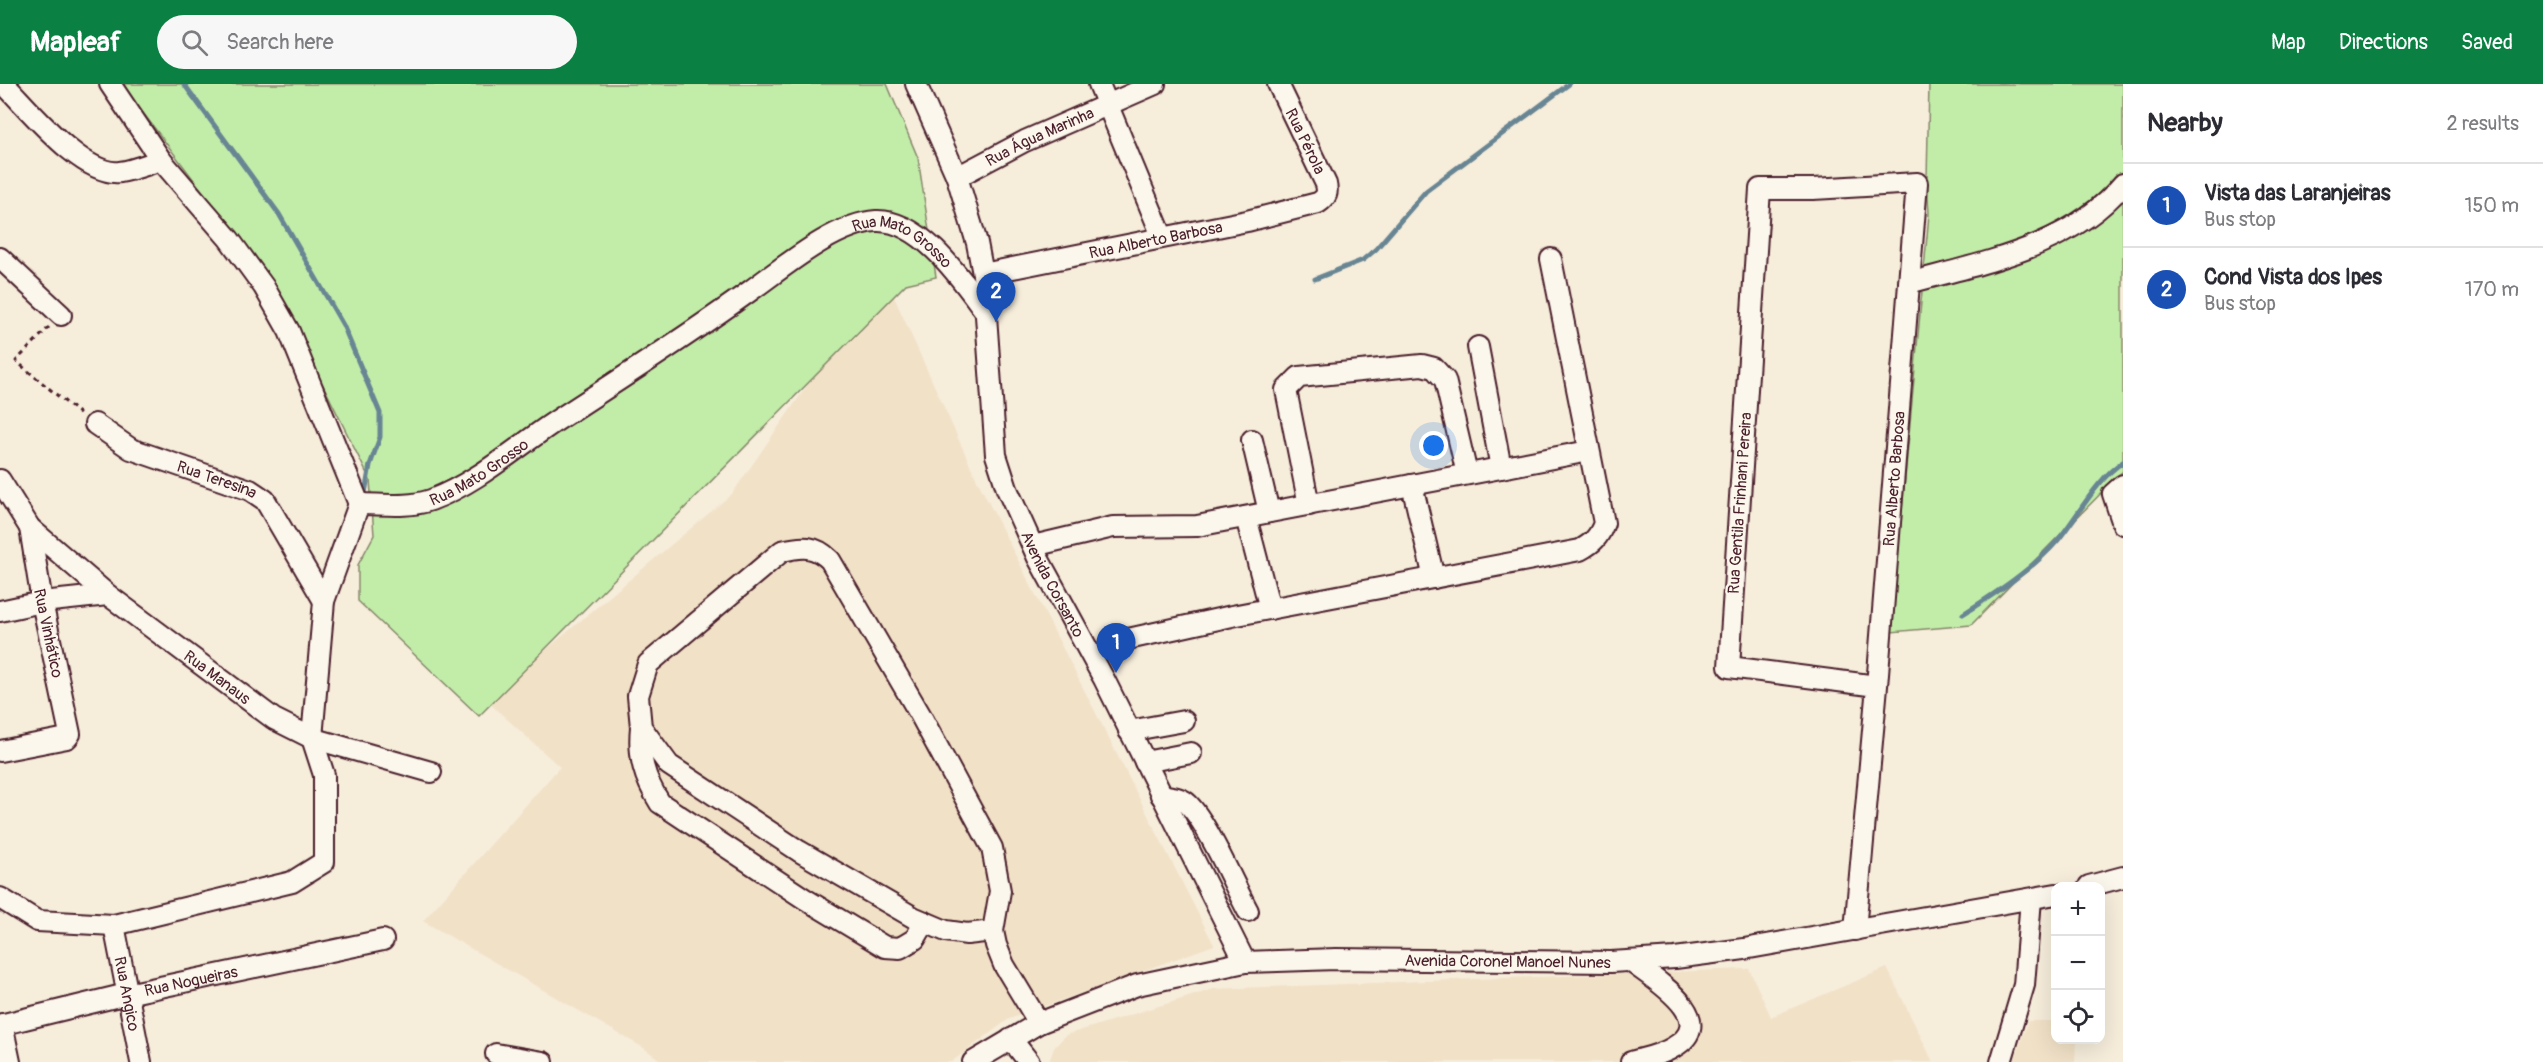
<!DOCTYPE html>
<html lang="en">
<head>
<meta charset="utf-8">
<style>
	:root { --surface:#fff; --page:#f7f7f7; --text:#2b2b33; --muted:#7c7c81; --line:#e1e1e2; --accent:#0b8043 }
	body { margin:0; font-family:Pangolin,sans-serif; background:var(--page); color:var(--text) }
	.controls { position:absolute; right:18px; bottom:18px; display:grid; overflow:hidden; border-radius:12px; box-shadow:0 6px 24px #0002 }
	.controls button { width:54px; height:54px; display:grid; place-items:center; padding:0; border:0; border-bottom:2px solid var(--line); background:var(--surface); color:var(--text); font:30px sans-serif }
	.you { position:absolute; left:1434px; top:362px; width:21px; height:21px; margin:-15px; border:4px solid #fff; border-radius:50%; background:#1a73e8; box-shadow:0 0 0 9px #1a73e833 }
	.badge { display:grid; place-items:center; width:39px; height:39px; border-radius:50%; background:var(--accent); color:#fff; font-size:20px; font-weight:700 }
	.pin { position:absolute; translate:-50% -50px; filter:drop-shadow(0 2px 3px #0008) }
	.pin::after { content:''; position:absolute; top:32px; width:21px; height:18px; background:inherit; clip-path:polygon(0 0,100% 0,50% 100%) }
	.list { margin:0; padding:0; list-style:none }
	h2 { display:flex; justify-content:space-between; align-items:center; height:78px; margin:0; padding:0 24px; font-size:26px }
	h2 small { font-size:20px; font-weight:400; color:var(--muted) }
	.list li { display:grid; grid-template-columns:39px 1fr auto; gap:18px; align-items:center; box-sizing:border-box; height:84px; padding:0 24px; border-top:2px solid var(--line) }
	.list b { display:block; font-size:22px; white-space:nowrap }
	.list p { margin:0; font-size:20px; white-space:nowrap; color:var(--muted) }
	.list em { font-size:20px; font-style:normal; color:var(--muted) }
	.icon { flex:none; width:33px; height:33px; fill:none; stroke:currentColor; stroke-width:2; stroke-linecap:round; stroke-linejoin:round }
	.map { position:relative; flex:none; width:2123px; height:978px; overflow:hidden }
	header { display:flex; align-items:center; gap:36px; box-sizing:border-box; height:84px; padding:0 30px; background:var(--accent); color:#fff }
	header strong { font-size:28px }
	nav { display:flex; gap:33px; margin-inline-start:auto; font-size:21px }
	.search { width:420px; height:54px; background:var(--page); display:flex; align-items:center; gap:15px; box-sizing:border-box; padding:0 21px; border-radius:33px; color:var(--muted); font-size:22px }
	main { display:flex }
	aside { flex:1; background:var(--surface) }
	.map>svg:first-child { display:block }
</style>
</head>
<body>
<header>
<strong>Mapleaf</strong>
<div class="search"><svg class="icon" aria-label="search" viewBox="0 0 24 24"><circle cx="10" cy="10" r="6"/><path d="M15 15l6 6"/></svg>Search here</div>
<nav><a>Map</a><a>Directions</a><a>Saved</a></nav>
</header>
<main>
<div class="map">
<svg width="2123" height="978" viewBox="0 0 2123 978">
	<rect width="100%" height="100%" fill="#f6eddb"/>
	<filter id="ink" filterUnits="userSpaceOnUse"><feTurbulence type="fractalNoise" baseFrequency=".0167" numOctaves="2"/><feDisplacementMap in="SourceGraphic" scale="12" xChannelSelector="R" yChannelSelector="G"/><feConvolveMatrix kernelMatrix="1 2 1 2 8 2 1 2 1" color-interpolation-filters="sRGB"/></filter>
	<g filter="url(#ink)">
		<path fill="#f1e1c7" d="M884,191l92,203 238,467 -205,74 -58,43h-288l-19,-14 -221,-127 137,-154 -74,-67 246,-206z
			M1887,884l46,94h-884l5,-14 12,-13 148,-46 535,-20 22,48z
			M2028,937h27l1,19h20l-1,22h-61z"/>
		<path fill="#c2eda9" stroke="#86866a" stroke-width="1.5" d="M121,0h766l31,74 18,119 -30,7 -427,432 -121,-115v-36l16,-30 -4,-55 -97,-196z
			M1929,0h194v387l-152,154 -80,7 38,-418 -2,-34z"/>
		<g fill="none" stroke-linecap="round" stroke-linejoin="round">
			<path stroke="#678593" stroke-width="5" d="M184,0l95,130 64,111 37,88v24l-10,28 -5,28
				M1315,195l48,-19 13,-11 50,-58 143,-107
				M1963,530c33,-21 70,-45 95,-74 19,-23 40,-63 65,-78"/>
			<g stroke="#4a1f2b" stroke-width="24">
				<g id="minor">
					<path d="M4,0c25,25 79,93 116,88 14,-2 28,-8 41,-12"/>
					<path d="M110,0l51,76 68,79 35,48 25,44 70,173"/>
					<path id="s1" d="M916,0l41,93 20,66 6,31 13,181 11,34 31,69 66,121 141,283"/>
					<path d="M1099,0l63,152"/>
					<path id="s2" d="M957,93l68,-36 130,-57"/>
					<path d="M0,174l61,57"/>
					<path id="s3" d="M983,190l264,-53 71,-18c9,-6 10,-10 8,-19l-48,-100"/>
					<path d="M1909,199c76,-21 162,-36 214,-99"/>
					<path d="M1478,263l23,121"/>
					<path id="s4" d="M95,340l36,25 119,41 15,10 59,101"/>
					<path d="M1252,356l17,72"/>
					<path id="s5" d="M0,396l30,48 78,67 166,124 38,19 119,34"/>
					<path d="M1412,401l22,93"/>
					<path d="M2123,401l-10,9 10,30"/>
					<path id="s6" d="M359,420c24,0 49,4 72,-4 43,-16 81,-49 119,-75 67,-44 135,-87 200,-134 34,-24 84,-67 126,-70 45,-2 86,59 109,90"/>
					<path d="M1309,421l-23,-115 13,-13 123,-12 12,3 11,12 22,94"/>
					<path d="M1246,433l24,92"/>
					<path d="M1033,462l80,-19 84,-1 392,-75"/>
					<path d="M0,527l42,-9 66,-7"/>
					<path d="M1119,557l113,-25 348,-66c13,-7 19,-13 24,-27l-53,-264"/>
					<path d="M641,643c-3,29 3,51 19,76l145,96 80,48 15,1 15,-9 10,-17"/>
					<path d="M1129,647l55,-10"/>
					<path d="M0,667l67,-13 3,-4 -28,-132 -12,-74"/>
					<path d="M1145,678l46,-9"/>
					<path d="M1161,711c9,2 20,2 27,9 19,18 46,81 60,107"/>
					<path d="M2089,802l34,-9"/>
					<path d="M0,814l37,23 77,4 178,-43 32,-20v-87l-12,-37 12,-137 35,-97"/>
					<path id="s7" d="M114,841l27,137"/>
					<path id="s8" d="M1855,846l22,-244 40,-503 -104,6h-53l-31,478 148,19"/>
					<path d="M993,847l-26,3 -21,-3 -33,-14 -114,-66 -130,-86 -28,-38 -3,-31 10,-32 134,-113c20,-5 33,-6 48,9l91,156 71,132 8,43 -7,40 3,14 8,20 35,58"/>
					<path d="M1630,877c22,17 92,58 44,86 -12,8 -29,11 -43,15"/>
					<path d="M2,940l8,38"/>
					<path id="s9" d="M0,941l127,-31 256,-54"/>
					<path d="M1011,955l18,23"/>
					<path d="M496,970l47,8"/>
					<path id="s10" d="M973,978l66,-39 98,-38 108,-23 91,-3 275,3 64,-4 69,-9 312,-55"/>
					<path d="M2001,978l23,-77 7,-86"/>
				</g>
			</g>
			<path stroke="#4a1f2b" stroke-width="3" stroke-dasharray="4.5 4.5" stroke-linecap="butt" d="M49,243l-33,34 65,54"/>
			<use href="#minor" stroke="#fbf7ec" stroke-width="20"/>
		</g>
	</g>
	<g text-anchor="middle" stroke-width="4.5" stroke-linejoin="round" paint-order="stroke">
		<g font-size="16" fill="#4a1f2b" stroke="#fbf7ec">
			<text dy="6" stroke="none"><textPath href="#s2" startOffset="92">Rua Água Marinha</textPath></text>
			<text transform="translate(1306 57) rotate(64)" y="6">Rua Pérola</text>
			<text dy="6" stroke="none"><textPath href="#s3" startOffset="176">Rua Alberto Barbosa</textPath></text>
			<text dy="6" stroke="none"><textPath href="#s6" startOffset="632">Rua Mato Grosso</textPath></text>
			<text dy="6" stroke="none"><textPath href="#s6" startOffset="128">Rua Mato Grosso</textPath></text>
			<text dy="6" stroke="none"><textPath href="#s8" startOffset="453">Rua Alberto Barbosa</textPath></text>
			<text dy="6" stroke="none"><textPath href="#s4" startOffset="135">Rua Teresina</textPath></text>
			<text transform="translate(1739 419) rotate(-86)" y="6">Rua Gentila Frinhani Pereira</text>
			<text dy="6" stroke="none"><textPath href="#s1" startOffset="525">Avenida Corsanto</textPath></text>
			<text transform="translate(49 549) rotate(78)" y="6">Rua Vinhático</text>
			<text dy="6" stroke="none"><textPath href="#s5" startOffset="296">Rua Manaus</textPath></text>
			<text dy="6" stroke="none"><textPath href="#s10" startOffset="555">Avenida Coronel Manoel Nunes</textPath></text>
			<text dy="6" stroke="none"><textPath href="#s9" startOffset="196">Rua Nogueiras</textPath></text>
			<text dy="6" stroke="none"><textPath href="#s7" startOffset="70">Rua Angico</textPath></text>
		</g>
	</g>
</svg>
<div class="controls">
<button>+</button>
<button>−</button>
<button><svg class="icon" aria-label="locate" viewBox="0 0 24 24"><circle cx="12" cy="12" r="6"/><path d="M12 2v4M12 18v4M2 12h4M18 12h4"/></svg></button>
</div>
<div class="you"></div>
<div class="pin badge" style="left:1116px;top:589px;background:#1a4fb4">1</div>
<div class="pin badge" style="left:996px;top:238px;background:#1a4fb4">2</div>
</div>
<aside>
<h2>Nearby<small>2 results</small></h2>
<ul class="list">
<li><span class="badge" style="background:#1a4fb4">1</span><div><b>Vista das Laranjeiras</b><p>Bus stop</p></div><em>150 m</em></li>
<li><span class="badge" style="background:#1a4fb4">2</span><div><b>Cond Vista dos Ipes</b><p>Bus stop</p></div><em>170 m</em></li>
</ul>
</aside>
</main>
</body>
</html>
